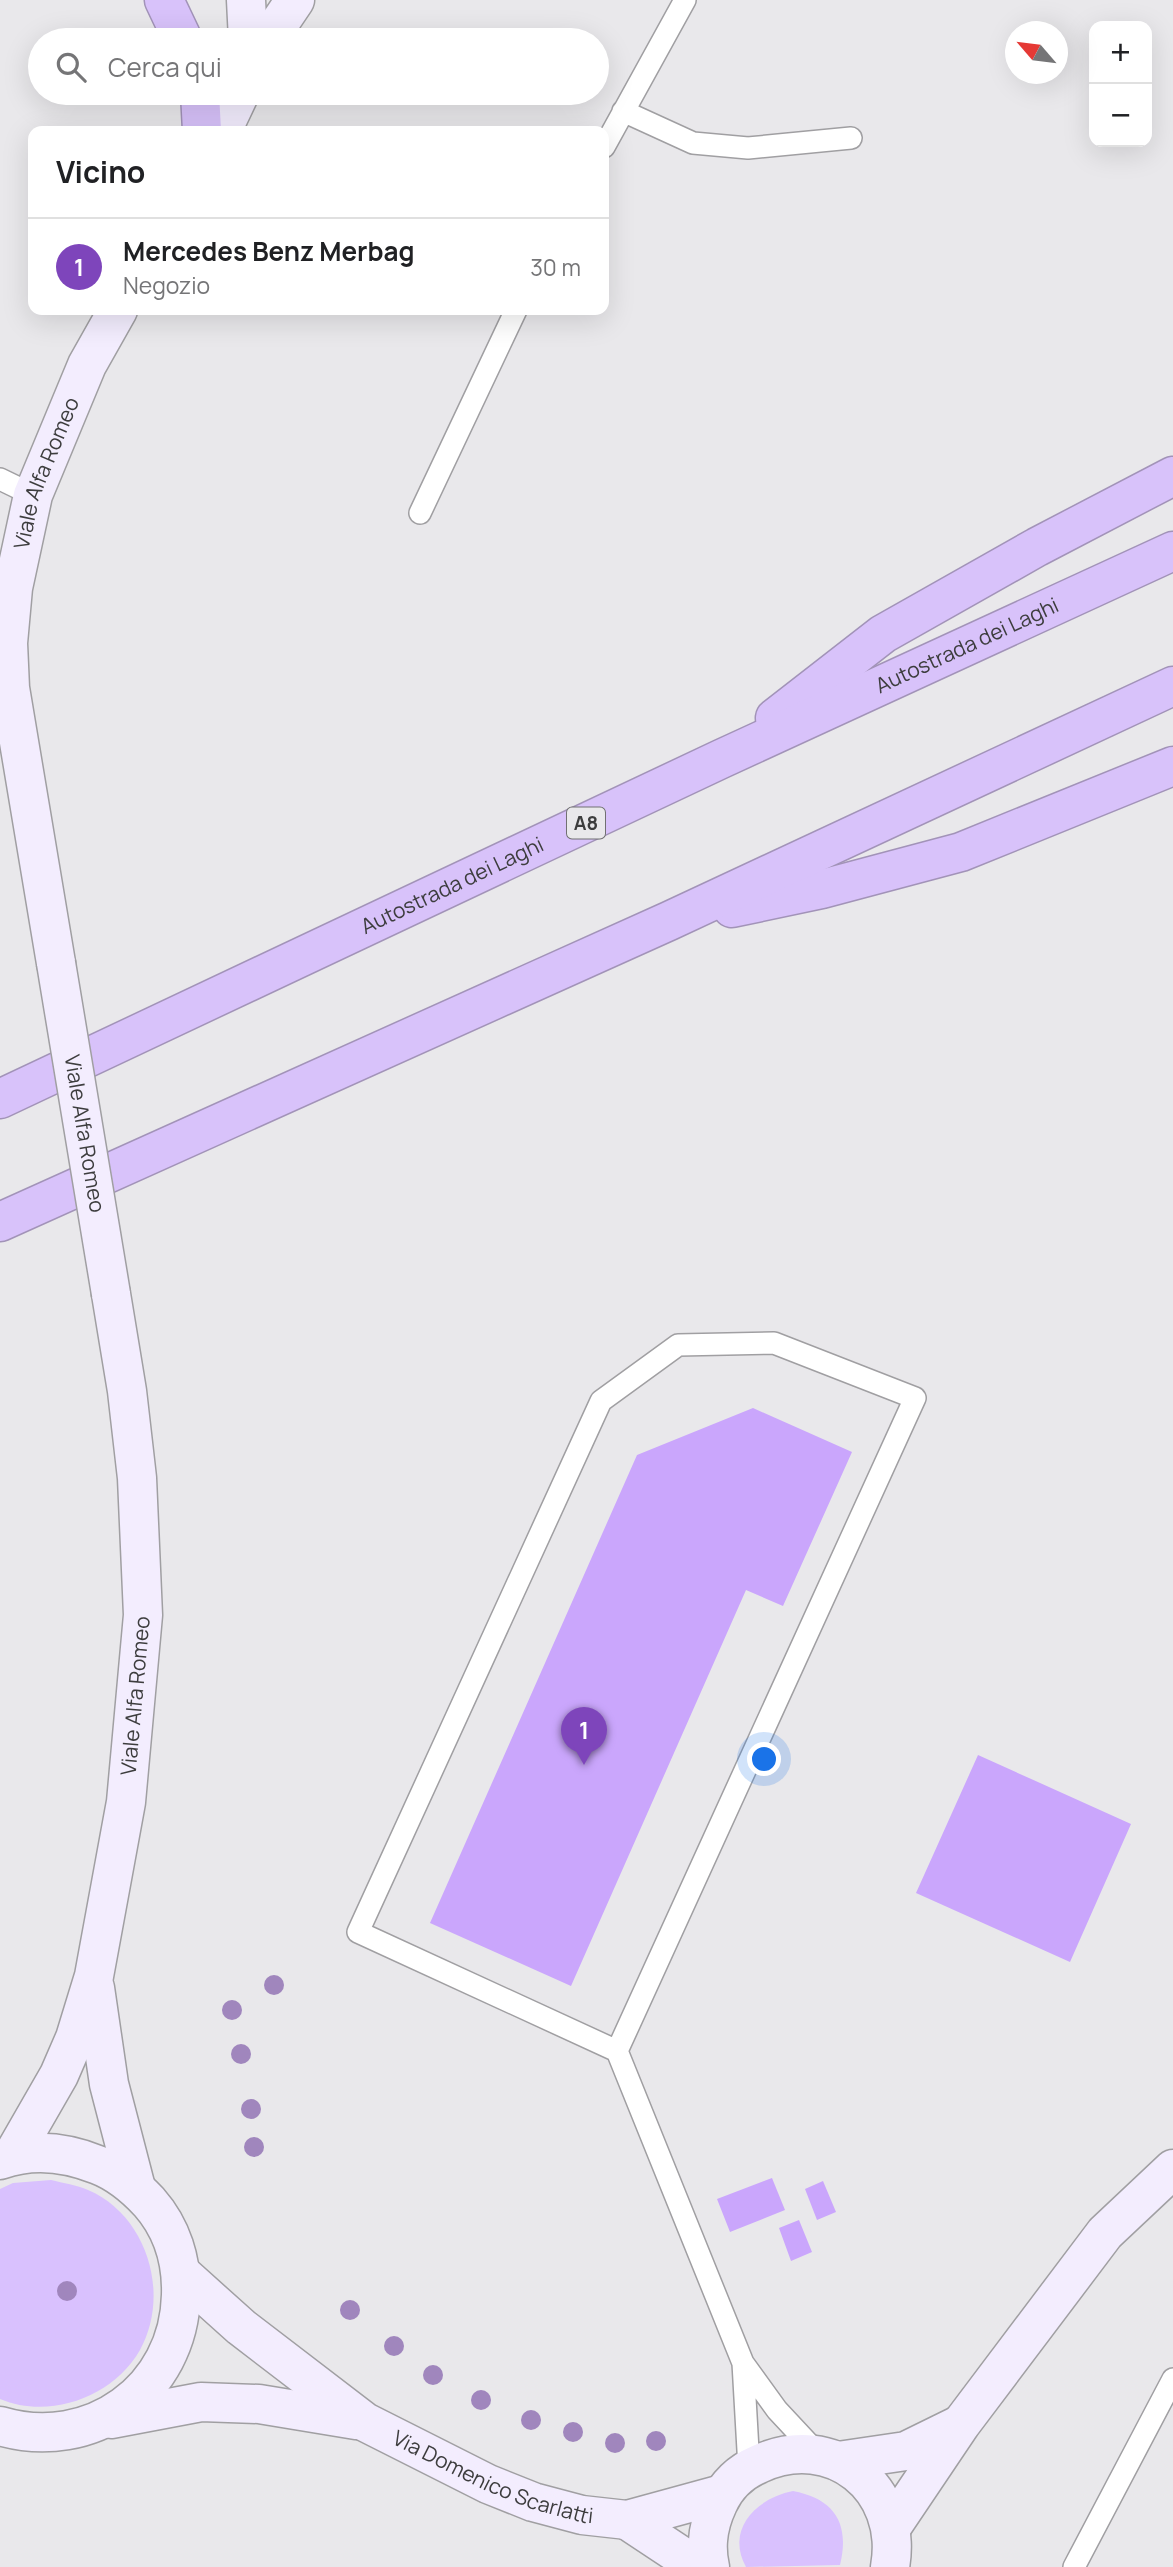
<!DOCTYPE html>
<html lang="it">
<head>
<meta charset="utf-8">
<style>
	:root { --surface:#fff; --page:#f6f6f6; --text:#202124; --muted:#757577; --line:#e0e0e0; --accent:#7e45bb }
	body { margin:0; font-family:Manrope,sans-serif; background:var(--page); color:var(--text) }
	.controls { position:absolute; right:21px; top:21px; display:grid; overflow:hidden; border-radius:14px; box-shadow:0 7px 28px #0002 }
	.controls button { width:63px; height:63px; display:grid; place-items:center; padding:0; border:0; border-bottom:2px solid var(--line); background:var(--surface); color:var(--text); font:35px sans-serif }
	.compass { position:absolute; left:1005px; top:21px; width:63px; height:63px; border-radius:50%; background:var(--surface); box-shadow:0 7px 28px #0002; rotate:298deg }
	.you { position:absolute; left:765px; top:1760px; width:24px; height:24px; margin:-18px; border:5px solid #fff; border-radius:50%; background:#1a73e8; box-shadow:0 0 0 10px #1a73e833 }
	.badge { display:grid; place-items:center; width:46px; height:46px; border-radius:50%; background:var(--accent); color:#fff; font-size:23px; font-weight:700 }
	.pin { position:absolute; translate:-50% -58px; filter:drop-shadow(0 2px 4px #0008) }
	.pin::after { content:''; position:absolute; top:37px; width:24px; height:21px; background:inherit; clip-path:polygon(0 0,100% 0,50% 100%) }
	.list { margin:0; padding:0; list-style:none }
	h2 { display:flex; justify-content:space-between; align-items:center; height:91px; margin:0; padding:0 28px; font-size:30px }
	h2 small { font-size:23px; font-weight:400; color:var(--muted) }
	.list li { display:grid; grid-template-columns:46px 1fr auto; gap:21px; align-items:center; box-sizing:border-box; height:98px; padding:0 28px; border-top:2px solid var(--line) }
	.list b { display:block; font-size:26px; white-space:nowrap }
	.list p { margin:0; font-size:23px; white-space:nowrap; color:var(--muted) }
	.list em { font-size:23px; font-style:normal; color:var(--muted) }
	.icon { flex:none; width:38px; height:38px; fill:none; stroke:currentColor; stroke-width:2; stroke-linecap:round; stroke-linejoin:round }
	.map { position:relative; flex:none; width:1173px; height:2567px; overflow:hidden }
	.search { position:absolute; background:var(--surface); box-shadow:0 7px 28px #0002; left:28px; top:28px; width:581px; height:77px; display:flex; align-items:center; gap:18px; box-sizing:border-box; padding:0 24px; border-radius:38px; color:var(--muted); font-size:26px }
	.panel { position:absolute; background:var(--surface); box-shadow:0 7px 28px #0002; left:28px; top:126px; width:581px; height:189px; border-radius:14px }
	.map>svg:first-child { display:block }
</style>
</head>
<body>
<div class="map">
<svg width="1173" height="2567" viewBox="0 0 1173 2567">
	<rect width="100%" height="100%" fill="#e9e8eb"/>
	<path fill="#d9c1fe" d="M51,2180c12,3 26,5 37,10 59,25 83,104 52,160 -27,47 -90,70 -140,49v-210l13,-6z
		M793,2491c42,8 57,33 47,74l-94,2c-21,-38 11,-69 47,-76z"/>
	<path fill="#caa6fc" d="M753,1408l99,44 -69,154 -37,-16 -175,396 -141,-63 207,-468z
		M978,1755l153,69 -61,138 -154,-69z
		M772,2178l13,32 -55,22 -13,-33z
		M823,2181l13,31 -19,8 -12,-31z
		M799,2220l13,32 -21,9 -12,-33z"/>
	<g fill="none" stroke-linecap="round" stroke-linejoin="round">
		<g stroke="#a09fa2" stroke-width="24">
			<path id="service" d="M623,111l70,32 55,5 103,-10
				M604,147l81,-147
				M0,479l33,16
				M420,513l96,-203
				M617,2051l-259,-119 243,-531 77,-56 96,-2 141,55 -298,653 126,312 34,47 42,45
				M743,2363l6,105
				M1074,2567l99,-188"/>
		</g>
		<g stroke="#a09fa2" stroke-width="41">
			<g id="secondary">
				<path d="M246,0l2,40"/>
				<path d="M268,40l27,-40"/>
				<path d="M222,131l18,-38"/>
				<path id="s1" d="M56,963l-46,-275 -2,-45 5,-55 20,-93 54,-130 31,-55"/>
				<path d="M95,1988l14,96 27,104"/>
				<path id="s2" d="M13,2155l46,-80 16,-37 19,-62 32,-174 17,-187 -6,-137 -10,-87 -16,-97"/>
				<path d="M0,2160c33,-12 66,-8 98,5 21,8 37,22 51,37 23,26 33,59 32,93 -2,95 -90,158 -181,131"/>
				<path id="s3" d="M182,2274l59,53 124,95 123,62 45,18 49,13 45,5 95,-26"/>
				<path d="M111,2419l90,-17 58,2 97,16"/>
				<path d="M838,2461l68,-10 53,-26"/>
				<path d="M627,2520l71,47"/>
				<path d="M891,2528l70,-104 144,-191 68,-64"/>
				<path d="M710,2567c-5,-22 -2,-42 8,-63 8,-18 22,-32 41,-40 73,-34 145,24 131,103"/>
			</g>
		</g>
		<g stroke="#a293b8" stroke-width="41">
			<g id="motorway">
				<path d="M164,0l19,40"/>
				<path d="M200,93l2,38"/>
				<path d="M775,718l108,-84 154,-87 136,-71"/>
				<path d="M732,908l90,-19 139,-37 212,-86"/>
				<path id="s4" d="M0,1099l721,-340 452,-208"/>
				<path d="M0,1222l669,-301 504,-235"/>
			</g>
		</g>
		<use href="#service" stroke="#fff" stroke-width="21"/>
		<use href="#secondary" stroke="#f3edfe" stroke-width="38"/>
		<use href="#motorway" stroke="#d8c2fa" stroke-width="38"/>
		<g stroke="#a09fa2" stroke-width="41" stroke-linecap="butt">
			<g id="secondary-bridge">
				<path id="s5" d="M56,963l55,331"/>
			</g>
		</g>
		<use href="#secondary-bridge" stroke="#f3edfe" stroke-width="38"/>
	</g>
	<g fill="#a086bd">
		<circle cx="274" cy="1985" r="10"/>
		<circle cx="232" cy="2010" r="10"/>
		<circle cx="241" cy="2054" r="10"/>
		<circle cx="251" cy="2109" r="10"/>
		<circle cx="254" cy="2147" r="10"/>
		<circle cx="67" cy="2291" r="10"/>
		<circle cx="350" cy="2310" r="10"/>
		<circle cx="394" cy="2346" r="10"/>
		<circle cx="433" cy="2375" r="10"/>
		<circle cx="481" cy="2400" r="10"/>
		<circle cx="531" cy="2420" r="10"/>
		<circle cx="573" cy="2432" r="10"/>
		<circle cx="656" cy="2441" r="10"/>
		<circle cx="615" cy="2443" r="10"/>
	</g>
	<g text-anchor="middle" stroke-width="5" stroke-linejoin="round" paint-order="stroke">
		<rect fill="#e9e8eb" stroke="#717072" stroke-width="2" x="567" y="807.5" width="38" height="31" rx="5"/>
		<g font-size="19" font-weight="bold" fill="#3d3d3e">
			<text x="586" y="830">A8</text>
		</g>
		<g font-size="21" fill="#3d3d3e" stroke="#e9e8eb">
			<text dy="7" stroke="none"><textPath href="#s1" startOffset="499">Viale Alfa Romeo</textPath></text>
			<text dy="7" stroke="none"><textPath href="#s4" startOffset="1068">Autostrada dei Laghi</textPath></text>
			<text dy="7" stroke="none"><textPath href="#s4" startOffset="500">Autostrada dei Laghi</textPath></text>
			<text dy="7" stroke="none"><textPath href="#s5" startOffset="173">Viale Alfa Romeo</textPath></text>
			<text dy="7" stroke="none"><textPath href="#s2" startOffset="481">Viale Alfa Romeo</textPath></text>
			<text dy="7" stroke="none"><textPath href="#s3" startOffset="376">Via Domenico Scarlatti</textPath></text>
		</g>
	</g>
</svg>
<div class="controls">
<button>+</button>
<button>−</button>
</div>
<svg class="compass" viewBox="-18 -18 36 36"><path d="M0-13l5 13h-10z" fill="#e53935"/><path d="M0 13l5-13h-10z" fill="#757577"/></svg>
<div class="you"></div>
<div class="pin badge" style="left:584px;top:1765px">1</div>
<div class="search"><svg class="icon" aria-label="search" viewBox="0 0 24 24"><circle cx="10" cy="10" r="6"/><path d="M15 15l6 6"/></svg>Cerca qui</div>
<section class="panel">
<h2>Vicino<small></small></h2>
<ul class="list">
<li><span class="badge">1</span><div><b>Mercedes Benz Merbag</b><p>Negozio</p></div><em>30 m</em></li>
</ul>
</section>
</div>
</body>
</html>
